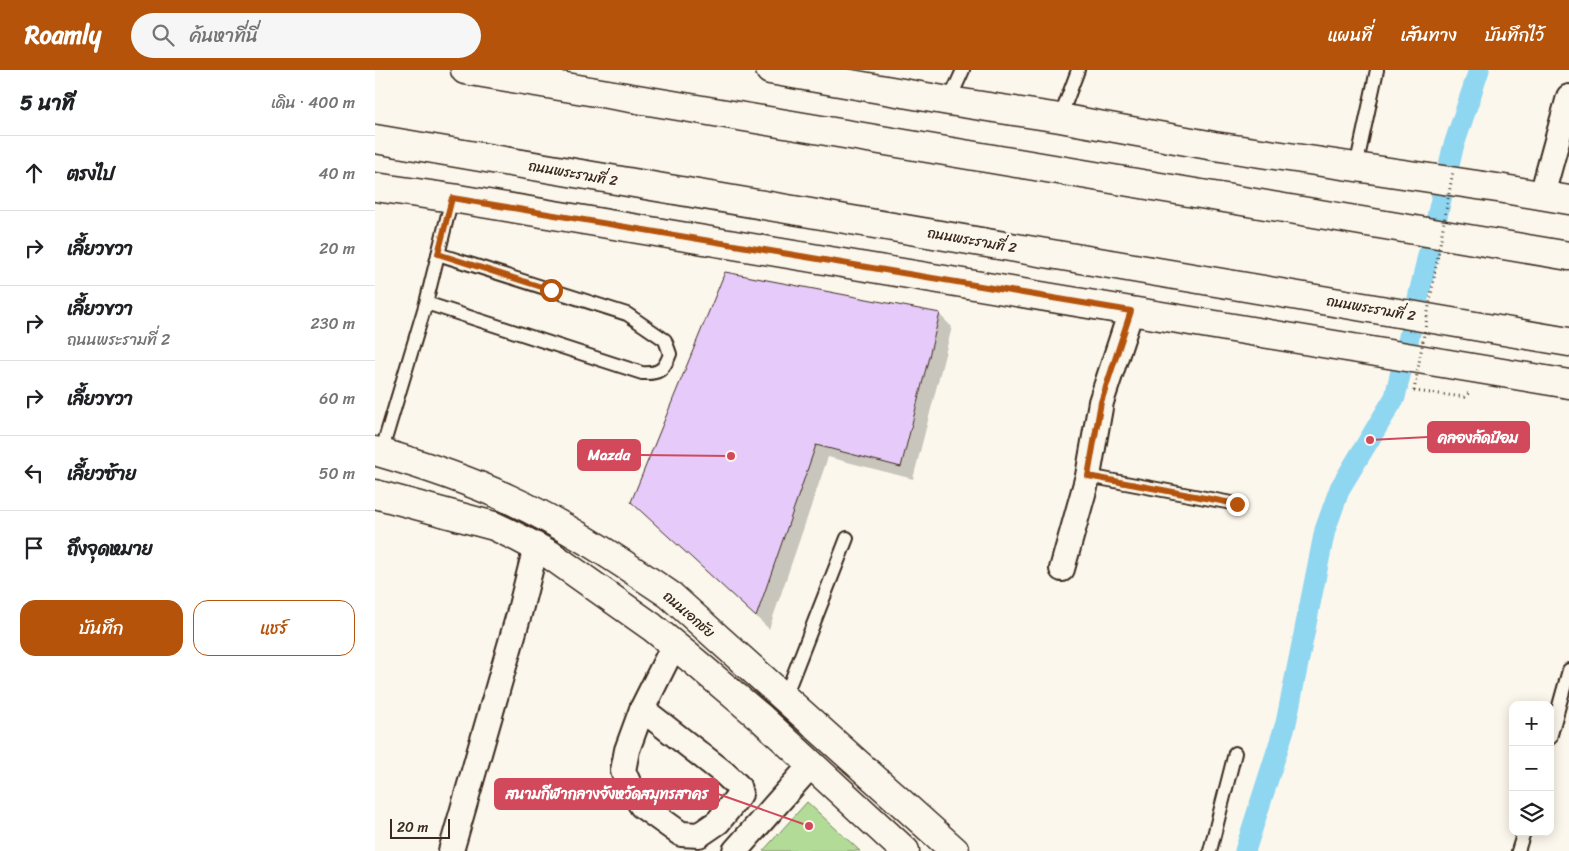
<!DOCTYPE html>
<html lang="th">
<head>
<meta charset="utf-8">
<style>
	:root { --surface:#fff; --page:#f6f6f6; --text:#202124; --muted:#757577; --line:#e0e0e0; --accent:#b45309 }
	body { margin:0; font-family:Sriracha,"Playpen Sans Thai",sans-serif; background:var(--page); color:var(--text) }
	.controls { position:absolute; right:15px; bottom:15px; display:grid; overflow:hidden; border-radius:10px; box-shadow:0 2px 12px #0003 }
	.controls button { width:45px; height:45px; display:grid; place-items:center; padding:0; border:0; border-bottom:1px solid var(--line); background:var(--surface); color:var(--text); font:25px sans-serif }
	.scale { position:absolute; left:15px; bottom:12px; width:60px; box-sizing:border-box; padding-left:5px; border:2px solid #3b2a1e; border-top:0; font-size:14px; line-height:18px; white-space:nowrap; color:#3b2a1e; -webkit-text-stroke:4px #fbf7ec; paint-order:stroke }
	.stop { position:absolute; width:15px; height:15px; margin:-11px; border:4px solid #b45309; border-radius:50%; background:#fff }
	.stop.end { background:#b45309; border-color:#fff; box-shadow:0 1px 5px #0008 }
	.list { margin:0; padding:0; list-style:none }
	h2 { display:flex; justify-content:space-between; align-items:center; height:65px; margin:0; padding:0 20px; font-size:21px }
	h2 small { font-size:16px; font-weight:400; color:var(--muted) }
	.list li { display:grid; grid-template-columns:32px 1fr auto; gap:15px; align-items:center; box-sizing:border-box; height:75px; padding:0 20px; border-top:1px solid var(--line) }
	.list b { display:block; font-size:19px; white-space:nowrap }
	.list p { margin:0; font-size:16px; white-space:nowrap; color:var(--muted) }
	.list em { font-size:16px; font-style:normal; color:var(--muted) }
	.actions { display:flex; gap:10px; padding:15px 20px }
	.actions a { flex:1; padding:11px 0; border:1px solid var(--accent); border-radius:15px; text-align:center; font-size:18px; color:var(--accent) }
	.actions .main { background:var(--accent); color:#fff }
	.icon { flex:none; width:28px; height:28px; fill:none; stroke:currentColor; stroke-width:2; stroke-linecap:round; stroke-linejoin:round }
	.map { position:relative; flex:none; width:1194px; height:781px; overflow:hidden }
	header { display:flex; align-items:center; gap:30px; box-sizing:border-box; height:70px; padding:0 25px; background:var(--accent); color:#fff }
	header strong { font-size:24px }
	nav { display:flex; gap:28px; margin-inline-start:auto; font-size:18px }
	.search { width:350px; height:45px; background:var(--page); display:flex; align-items:center; gap:12px; box-sizing:border-box; padding:0 18px; border-radius:28px; color:var(--muted); font-size:19px }
	main { display:flex }
	aside { flex:1; background:var(--surface) }
	.map>svg:first-child { display:block }
</style>
</head>
<body>
<header>
<strong>Roamly</strong>
<div class="search"><svg class="icon" aria-label="search" viewBox="0 0 24 24"><circle cx="10" cy="10" r="6"/><path d="M15 15l6 6"/></svg>ค้นหาที่นี่</div>
<nav><a>แผนที่</a><a>เส้นทาง</a><a>บันทึกไว้</a></nav>
</header>
<main>
<aside>
<h2>5 นาที<small>เดิน · 400 m</small></h2>
<ul class="list">
<li><svg class="icon" aria-label="ahead" viewBox="0 0 24 24"><path d="M12 20V5M6 11l6-6 6 6"/></svg><div><b>ตรงไป</b></div><em>40 m</em></li>
<li><svg class="icon" aria-label="right" viewBox="0 0 24 24"><path d="M7 20v-9h11M14 6l5 5-5 5"/></svg><div><b>เลี้ยวขวา</b></div><em>20 m</em></li>
<li><svg class="icon" aria-label="right" viewBox="0 0 24 24"><path d="M7 20v-9h11M14 6l5 5-5 5"/></svg><div><b>เลี้ยวขวา</b><p>ถนนพระรามที่ 2</p></div><em>230 m</em></li>
<li><svg class="icon" aria-label="right" viewBox="0 0 24 24"><path d="M7 20v-9h11M14 6l5 5-5 5"/></svg><div><b>เลี้ยวขวา</b></div><em>60 m</em></li>
<li><svg class="icon" aria-label="left" viewBox="0 0 24 24"><path d="M17 20v-9H6M10 6l-5 5 5 5"/></svg><div><b>เลี้ยวซ้าย</b></div><em>50 m</em></li>
<li><svg class="icon" aria-label="arrive" viewBox="0 0 24 24"><path d="M6 21V4h12l-3 4 3 4H6"/></svg><div><b>ถึงจุดหมาย</b></div></li>
</ul>
<div class="actions"><a class="main">บันทึก</a><a>แชร์</a></div>
</aside>
<div class="map">
<svg width="1194" height="781" viewBox="0 0 1194 781">
	<rect width="100%" height="100%" fill="#fbf7ec"/>
	<filter id="ink" filterUnits="userSpaceOnUse"><feTurbulence type="fractalNoise" baseFrequency=".02" numOctaves="2"/><feDisplacementMap in="SourceGraphic" scale="10" xChannelSelector="R" yChannelSelector="G"/><feConvolveMatrix kernelMatrix="1 2 1 2 8 2 1 2 1" color-interpolation-filters="sRGB"/></filter>
	<g filter="url(#ink)">
		<path fill="#b2db98" stroke="#76825b" d="M432,732l53,49h-97z"/>
		<path fill="#0003" d="M564,244l13,13 -39,152 -85,-22 -59,172 -123,-115z"/>
		<g fill="none" stroke-linecap="round" stroke-linejoin="round">
			<path stroke="#8fd6f1" stroke-width="21" d="M870,781l41,-128 39,-193 15,-42 55,-91 58,-249 26,-78"/>
		</g>
		<path fill="#e6cbfa" stroke="#3b2a1e" d="M350,202l215,41 -39,154 -85,-22 -60,172 -125,-115z"/>
		<g fill="none" stroke-linecap="round" stroke-linejoin="round">
			<g stroke="#3b2a1e" stroke-width="16">
				<path id="service" d="M574,31l14,-31
					M685,48l18,-48
					M981,97l21,-97
					M51,233l216,70c17,1 22,-3 28,-19l-5,-14 -38,-26 -189,-60
					M6,383l45,-150 26,-105
					M713,406l149,28
					M409,629l63,-161
					M1175,668l19,-68
					M835,781l25,-98
					M1143,781l6,-19"/>
			</g>
			<g stroke="#3b2a1e" stroke-width="28">
				<path id="minor" d="M1167,125l27,-98
					M687,499l26,-93 13,-74 30,-91
					M267,639l82,64 14,13 2,8 -22,28 -19,13 -18,-1 -39,-28 -10,-15 -9,-20 4,-21 15,-41 32,-64
					M76,781l68,-237 17,-67
					M360,781l76,-86"/>
			</g>
			<g stroke="#3b2a1e" stroke-width="31">
				<path id="secondary" d="M395,0l179,31 111,17 154,28 290,43 65,11
					M0,117l77,11 1117,186
					M0,381c45,13 91,28 134,48 57,26 109,61 161,96l285,256
					M0,424l119,32 25,12 30,16 103,73 43,35 66,56 144,133"/>
			</g>
			<g stroke="#3b2a1e" stroke-width="31">
				<path id="trunk" d="M90,0l1104,186
					M0,69l1194,203"/>
			</g>
			<path stroke="#3b2a1e" stroke-width="3" stroke-dasharray="1 4" stroke-linecap="butt" d="M1039,321l50,6 6,-5"/>
			<use href="#service" stroke="#fbf7ec" stroke-width="12"/>
			<use href="#minor" stroke="#fbf7ec" stroke-width="24"/>
			<use href="#secondary" stroke="#fbf7ec" stroke-width="28"/>
			<use href="#trunk" stroke="#fbf7ec" stroke-width="28"/>
			<path stroke="#3b2a1e" stroke-width="3" stroke-dasharray="1 4" stroke-linecap="butt" d="M1039,321l39,-220"/>
		</g>
	</g>
	<g fill="none" stroke-linecap="round" stroke-linejoin="round" filter="url(#ink)">
		<path stroke="#b45309" stroke-width="6" d="M176,220l-113,-36 14,-56 679,113 -30,91 -13,74 149,28"/>
	</g>
	<g text-anchor="middle" stroke-width="5" stroke-linejoin="round" paint-order="stroke">
		<g font-size="14" fill="#3b2a1e" stroke="#fbf7ec">
			<text transform="translate(198 103) rotate(10)" y="5">ถนนพระรามที่ 2</text>
			<text transform="translate(597 170) rotate(10)" y="5">ถนนพระรามที่ 2</text>
			<text transform="translate(996 238) rotate(10)" y="5">ถนนพระรามที่ 2</text>
			<text transform="translate(314 544) rotate(41)" y="5">ถนนเอกชัย</text>
		</g>
	</g>
	<path fill="none" stroke="#d1495b" stroke-width="2" d="M995 370L1053 367M356 386L265 385M434 756L343 724"/>
	<g fill="#d1495b" stroke="#fbf7ec" stroke-width="2">
		<circle cx="995" cy="370" r="5"/>
		<circle cx="356" cy="386" r="5"/>
		<circle cx="434" cy="756" r="5"/>
	</g>
	<g fill="#d1495b" stroke="#d1495b" stroke-width="2">
		<rect x="1053" y="352" width="101" height="30" rx="5"/>
		<rect x="203" y="370" width="62" height="30" rx="5"/>
		<rect x="120" y="709" width="223" height="30" rx="5"/>
	</g>
	<g font-size="15" text-anchor="middle" font-weight="bold" fill="#fff">
		<text x="1103" y="373">คลองลัดป้อม</text>
		<text x="234" y="390">Mazda</text>
		<text x="232" y="729">สนามกีฬากลางจังหวัดสมุทรสาคร</text>
	</g>
</svg>
<div class="controls">
<button>+</button>
<button>−</button>
<button><svg class="icon" aria-label="layers" viewBox="0 0 24 24"><path d="M12 4l9 5-9 5-9-5zM3 14l9 5 9-5"/></svg></button>
</div>
<div class="scale">20 m</div>
<div class="stop" style="left:176px;top:220px"></div>
<div class="stop end" style="left:862px;top:434px"></div>
</div>
</main>
</body>
</html>
